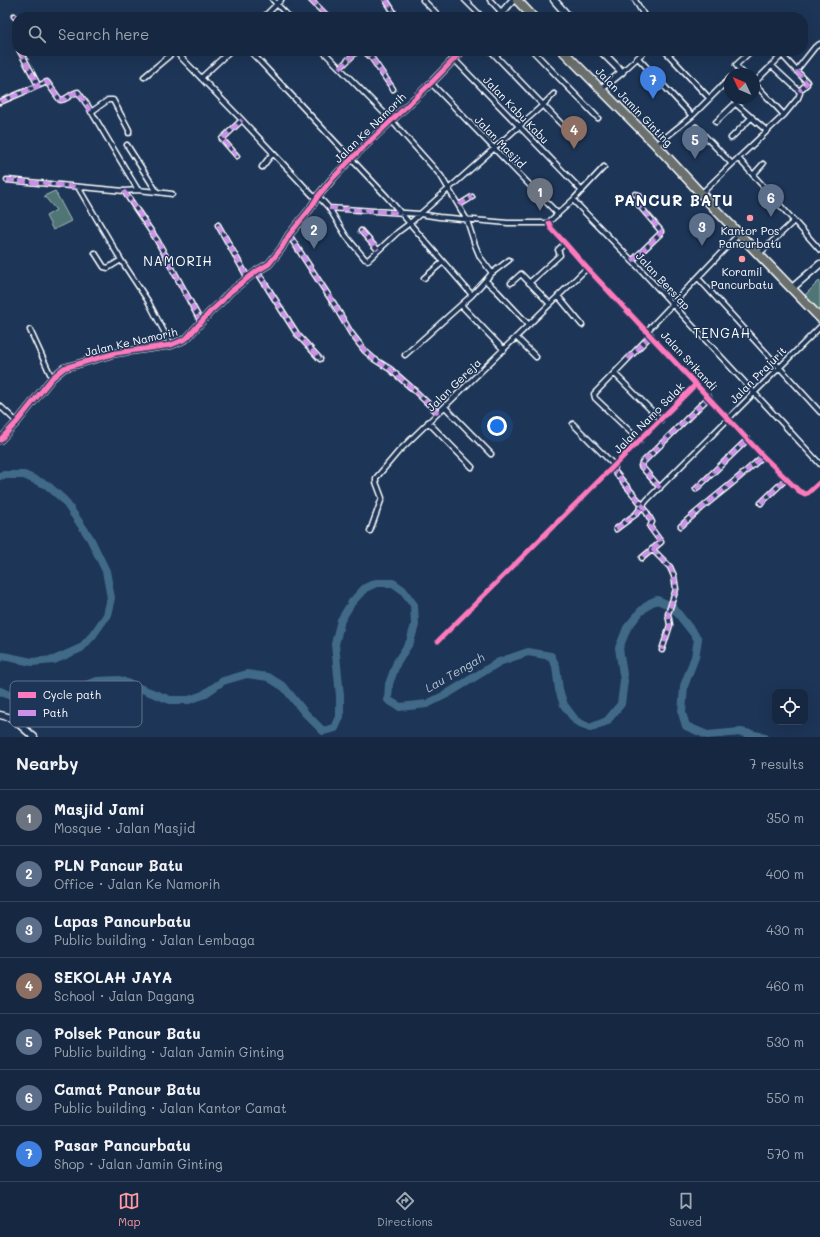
<!DOCTYPE html>
<html lang="en">
<head>
<meta charset="utf-8">
<style>
	:root { --surface:#162841; --page:#1f3048; --text:#f1f3f6; --muted:#9ea6b1; --line:#35445a; --accent:#ff9aa2 }
	body { margin:0; font-family:Mali,sans-serif; background:var(--page); color:var(--text) }
	.controls { position:absolute; right:12px; bottom:12px; display:grid; overflow:hidden; border-radius:8px; box-shadow:0 4px 16px #0002 }
	.controls button { width:36px; height:36px; display:grid; place-items:center; padding:0; border:0; border-bottom:1px solid var(--line); background:var(--surface); color:var(--text); font:20px sans-serif }
	.compass { position:absolute; left:724px; top:68px; width:36px; height:36px; border-radius:50%; background:var(--surface); box-shadow:0 4px 16px #0002; rotate:314deg }
	.you { position:absolute; left:497px; top:426px; width:14px; height:14px; margin:-10px; border:3px solid #fff; border-radius:50%; background:#1a73e8; box-shadow:0 0 0 6px #1a73e833 }
	.badge { display:grid; place-items:center; width:26px; height:26px; border-radius:50%; background:var(--accent); color:#fff; font-size:13px; font-weight:700 }
	.pin { position:absolute; translate:-50% -33px; filter:drop-shadow(0 1px 2px #0008) }
	.pin::after { content:''; position:absolute; top:21px; width:14px; height:12px; background:inherit; clip-path:polygon(0 0,100% 0,50% 100%) }
	.list { margin:0; padding:0; list-style:none }
	h2 { display:flex; justify-content:space-between; align-items:center; height:52px; margin:0; padding:0 16px; font-size:17px }
	h2 small { font-size:13px; font-weight:400; color:var(--muted) }
	.list li { display:grid; grid-template-columns:26px 1fr auto; gap:12px; align-items:center; box-sizing:border-box; height:56px; padding:0 16px; border-top:1px solid var(--line) }
	.list b { display:block; font-size:15px; white-space:nowrap }
	.list p { margin:0; font-size:13px; white-space:nowrap; color:var(--muted) }
	.list em { font-size:13px; font-style:normal; color:var(--muted) }
	.icon { flex:none; width:22px; height:22px; fill:none; stroke:currentColor; stroke-width:2; stroke-linecap:round; stroke-linejoin:round }
	.map { position:relative; flex:none; width:820px; height:737px; overflow:hidden }
	.search { position:absolute; background:var(--surface); box-shadow:0 4px 16px #0002; left:12px; right:12px; top:12px; height:44px; display:flex; align-items:center; gap:10px; box-sizing:border-box; padding:0 14px; border-radius:16px; color:var(--muted); font-size:15px }
	.sheet { height:444px; background:var(--surface) }
	nav { display:flex; justify-content:space-around; align-items:center; box-sizing:border-box; height:56px; border-top:1px solid var(--line); background:var(--surface); font-size:11px; color:var(--muted) }
	nav a { display:grid; justify-items:center; gap:2px }
	nav .on { color:var(--accent) }
	.map>svg:first-child { display:block }
</style>
</head>
<body>
<div class="map">
<svg width="820" height="737" viewBox="0 0 820 737">
	<rect width="100%" height="100%" fill="#1d3557"/>
	<filter id="ink" filterUnits="userSpaceOnUse"><feTurbulence type="fractalNoise" baseFrequency=".025" numOctaves="2"/><feDisplacementMap in="SourceGraphic" scale="8" xChannelSelector="R" yChannelSelector="G"/><feConvolveMatrix kernelMatrix="1 2 1 2 8 2 1 2 1" color-interpolation-filters="sRGB"/></filter>
	<g filter="url(#ink)">
		<path fill="#507475" stroke="#a8baba" d="M55,191l16,30 -18,9 -7,-14 10,-6 -12,-14z
			M820,280v34l-17,-17z"/>
		<g fill="none" stroke-linecap="round" stroke-linejoin="round">
			<path stroke="#406b87" stroke-width="8" d="M0,476l2,-1h22l23,10 17,15 26,38 16,33 5,27 -4,17 -14,20 -12,13 -27,12 -22,2 -29,-6 -3,2
				M0,691l18,8 25,1 54,-19 22,-1 51,20h19l14,-5 20,-14 24,-7 21,3 16,10 21,26 18,18 12,-3 5,-11v-21l-5,-52 6,-24 11,-18 13,-14 11,-5h17l10,7 11,15 1,20 -5,17 -13,20 -8,22 -1,16 12,7 27,-3 20,-10 52,-32 29,-10 23,4 5,10 3,24 5,15 12,16 14,7 17,-7 14,-17 3,-23 -5,-33 8,-20 13,-16 10,-9 7,-3 15,6 26,33 -3,18 -11,29 -2,27 4,13 21,9 34,-3 23,5"/>
			<g stroke="#fff" stroke-width="7">
				<path id="street" d="M273,0l16,17
					M311,0l17,17
					M386,0l7,11
					M423,0l17,17
					M465,0l17,17
					M490,0l12,13
					M635,0l10,17
					M14,16l3,3
					M264,17l17,-17
					M20,51l18,34
					M250,51l137,146 85,98
					M323,51l68,69 50,56 26,44 8,25 5,12 12,16
					M364,51l7,6 22,32
					M491,51l78,81
					M533,51l65,67
					M665,51l44,47
					M638,58l54,58
					M454,59l128,132
					M771,65l28,26 1,2 -2,5 -14,17
					M340,68l17,-17
					M796,71l19,-24 5,-3
					M622,72l23,-21
					M744,74l-5,-5 -3,-4 15,-14
					M144,77l31,-26 67,69 74,79
					M201,78l29,-27
					M431,83l86,89 41,42
					M754,83l28,-28 25,27v2l-8,7
					M0,102l47,-20 13,18c7,0 11,-7 18,-8l10,14 50,84
					M736,104l31,27
					M91,112l17,-12h5l16,30v3
					M716,122l25,-24
					M696,127l36,37
					M731,138l21,-21
					M656,145l36,-29 38,-38
					M237,156l-15,-17 20,-19
					M738,158l82,92
					M262,167l11,-14
					M753,175l10,-11
					M7,180l117,11 14,-1 19,2 -30,-47
					M78,187l43,73 27,41 23,44
					M124,191l33,49 44,82
					M157,192l15,2
					M702,193l30,-29 52,-49 -30,-32
					M318,196l11,12 17,28 19,23 3,1 30,-28 12,-9 133,-118 11,-11
					M573,200l68,70 179,194
					M459,205l13,-8
					M329,208l91,6 19,3 69,6h41l2,-3 22,-20 31,-33
					M549,223l2,5 14,15 22,25 176,188 36,35 6,3 3,-1 12,-11
					M218,225l30,53
					M361,231l17,19
					M289,235l45,69 17,29 14,18 9,8 16,10 25,22 23,22
					M95,253l9,14 4,1 13,-8
					M759,254l35,-33
					M632,261l29,-28v-2l-23,-27 3,-5 -2,-4 -4,-1
					M257,271l40,63 23,25
					M424,278l19,-16
					M698,278l122,134
					M486,281l11,10 32,34
					M511,283l10,-9 29,30
					M529,283l31,-28 -2,-5 7,-7
					M558,296l24,29
					M461,305l43,45
					M30,330l22,48
					M647,331l92,-97
					M516,337l20,20
					M405,355l67,-60 20,-22 17,-13
					M614,373l47,47
					M0,406l17,16
					M445,407l46,47
					M428,422l44,45
					M573,424l42,42
					M640,441l-45,-43 -1,-4 57,-59
					M615,467l-1,2 1,3 28,34 9,16 -2,5 11,15 -19,16
					M660,488l-19,-22 1,-3 67,-66
					M696,489l52,-50
					M761,503l25,-24
					M681,526c26,-24 56,-45 82,-70
					M616,529l20,-15 11,-14 173,-173
					M370,531l12,-33 -6,-16v-4l22,-26 189,-184
					M652,549l18,18 4,9 2,13 -8,25 2,11 -8,25
					M438,641l258,-257"/>
			</g>
			<g stroke="#fff" stroke-width="9">
				<path id="secondary" d="M554,0l15,17
					M498,17l15,-17
					M601,89l21,-17 -21,-21
					M791,289l29,-25
					M0,440l17,-18 35,-44 12,-10 52,-15 55,-8 10,-4 6,-3 23,-26 11,-10 9,-10 27,-21 12,-7 12,-15 8,-14 21,-26 8,-13 16,-19 18,-19 79,-75 31,-32
					M0,715l12,3 22,19"/>
			</g>
			<g stroke="#fff" stroke-width="11">
				<path id="highway" d="M517,0l16,17
					M563,51l93,94 62,67 102,106"/>
			</g>
			<use href="#street" stroke="#1d3557" stroke-width="4"/>
			<use href="#secondary" stroke="#1d3557" stroke-width="6"/>
			<use href="#highway" stroke="#6a706d" stroke-width="8"/>
			<path stroke="#ce8fe9" stroke-width="4" stroke-dasharray="8 4" stroke-linecap="butt" d="M311,0l17,17
				M386,0l7,11
				M14,16l3,3
				M20,51l18,34
				M364,51l7,6 22,32
				M340,68l17,-17
				M796,71l11,12 -8,8
				M0,102l47,-20 13,18c7,0 11,-7 18,-8l13,20
				M237,156l-15,-17 20,-19
				M7,180l71,7
				M124,191l33,49 44,82
				M459,205l13,-8
				M329,208l72,5
				M218,225l30,53
				M361,231l17,19
				M289,235l45,69 17,29 14,18 9,8 16,10 25,22 23,22
				M632,261l29,-28v-2l-23,-27 3,-5 -2,-4 -4,-1
				M257,271l40,63 23,25
				M628,359l23,-24
				M615,466l-1,2 1,4 28,34 9,16 -2,5 11,15 -19,16
				M660,488l-19,-22 1,-3 67,-66
				M696,489l52,-50
				M761,503l25,-24
				M681,526c26,-24 56,-45 82,-70
				M616,529l20,-15 7,-8
				M652,549l18,18 4,9 2,13 -8,25 2,11 -8,25"/>
			<g stroke="#1d3557" stroke-width="8">
				<path id="cycleway" d="M549,223l2,5 14,15 22,25 176,188 36,35 6,3 3,-1 12,-11
					M0,440l17,-18 35,-44 12,-10 52,-15 55,-8 10,-4 6,-3 23,-26 11,-10 9,-10 27,-21 12,-7 12,-15 8,-14 21,-26 8,-13 16,-19 18,-19 79,-75 31,-32
					M438,641l258,-257"/>
			</g>
			<use href="#cycleway" stroke="#fd7abc" stroke-width="5"/>
		</g>
	</g>
	<g fill="#ff9aa2" stroke="#1d3557" stroke-width="1.5">
		<circle cx="750" cy="218" r="4"/>
		<circle cx="742" cy="259" r="4"/>
	</g>
	<g text-anchor="middle" stroke-width="3" stroke-linejoin="round" paint-order="stroke">
		<g font-size="11" fill="#fff" stroke="#1d3557">
			<text transform="translate(634 107) rotate(46)" y="4">Jalan Jamin Ginting</text>
			<text transform="translate(516 110) rotate(46)" y="4">Jalan Kabu Kabu</text>
			<text transform="translate(370 128) rotate(-44)" y="4">Jalan Ke Namorih</text>
			<text transform="translate(500 142) rotate(46)" y="4">Jalan Masjid</text>
			<text transform="translate(663 281) rotate(47)" y="4">Jalan Bersiap</text>
			<text transform="translate(131 342) rotate(-13)" y="4">Jalan Ke Namorih</text>
			<text transform="translate(689 361) rotate(47)" y="4">Jalan Srikandi</text>
			<text transform="translate(758 375) rotate(-45)" y="4">Jalan Prajurit</text>
			<text transform="translate(454 385) rotate(-44)" y="4">Jalan Gereja</text>
			<text transform="translate(649 418) rotate(-45)" y="4">Jalan Namo Salak</text>
		</g>
		<g font-size="11" fill="#fff" stroke="#1d3557">
			<text x="750" y="235">Kantor Pos<tspan x="750" dy="13">Pancurbatu</tspan></text>
			<text x="742" y="276">Koramil<tspan x="742" dy="13">Pancurbatu</tspan></text>
		</g>
		<g font-size="12" font-style="italic" fill="#b3c4cf" stroke="#1d3557">
			<text transform="translate(455 673) rotate(-30)" y="4">Lau Tengah</text>
		</g>
		<g font-size="13" letter-spacing="1" fill="#fff" stroke="#1d3557">
			<text x="178" y="266">NAMORIH</text>
			<text x="722" y="338">TENGAH</text>
		</g>
		<g font-size="15" font-weight="bold" letter-spacing="1" fill="#fff" stroke="#1d3557">
			<text x="674" y="206">PANCUR BATU</text>
		</g>
	</g>
	<rect x="10" y="681" width="132" height="46" rx="6" fill="#1d3557" stroke="#617289" stroke-width="1"/>
	<rect x="18" y="692" width="18" height="6" fill="#fd7abc"/>
	<rect x="18" y="710" width="18" height="6" fill="#ce8fe9"/>
	<g font-size="11" fill="#fff">
		<text x="43" y="699">Cycle path</text>
		<text x="43" y="717">Path</text>
	</g>
</svg>
<div class="controls">
<button><svg class="icon" aria-label="locate" viewBox="0 0 24 24"><circle cx="12" cy="12" r="6"/><path d="M12 2v4M12 18v4M2 12h4M18 12h4"/></svg></button>
</div>
<svg class="compass" viewBox="-18 -18 36 36"><path d="M0-13l5 13h-10z" fill="#e53935"/><path d="M0 13l5-13h-10z" fill="#9ea6b1"/></svg>
<div class="you"></div>
<div class="pin badge" style="left:540px;top:211px;background:#6b7280">1</div>
<div class="pin badge" style="left:314px;top:249px;background:#5c6f8a">2</div>
<div class="pin badge" style="left:702px;top:246px;background:#5c6f8a">3</div>
<div class="pin badge" style="left:574px;top:149px;background:#8d6e63">4</div>
<div class="pin badge" style="left:695px;top:159px;background:#5c6f8a">5</div>
<div class="pin badge" style="left:771px;top:217px;background:#5c6f8a">6</div>
<div class="pin badge" style="left:653px;top:99px;background:#3f7fe0">7</div>
<div class="search"><svg class="icon" aria-label="search" viewBox="0 0 24 24"><circle cx="10" cy="10" r="6"/><path d="M15 15l6 6"/></svg>Search here</div>
</div>
<section class="sheet">
<h2>Nearby<small>7 results</small></h2>
<ul class="list">
<li><span class="badge" style="background:#6b7280">1</span><div><b>Masjid Jami</b><p>Mosque · Jalan Masjid</p></div><em>350 m</em></li>
<li><span class="badge" style="background:#5c6f8a">2</span><div><b>PLN Pancur Batu</b><p>Office · Jalan Ke Namorih</p></div><em>400 m</em></li>
<li><span class="badge" style="background:#5c6f8a">3</span><div><b>Lapas Pancurbatu</b><p>Public building · Jalan Lembaga</p></div><em>430 m</em></li>
<li><span class="badge" style="background:#8d6e63">4</span><div><b>SEKOLAH JAYA</b><p>School · Jalan Dagang</p></div><em>460 m</em></li>
<li><span class="badge" style="background:#5c6f8a">5</span><div><b>Polsek Pancur Batu</b><p>Public building · Jalan Jamin Ginting</p></div><em>530 m</em></li>
<li><span class="badge" style="background:#5c6f8a">6</span><div><b>Camat Pancur Batu</b><p>Public building · Jalan Kantor Camat</p></div><em>550 m</em></li>
<li><span class="badge" style="background:#3f7fe0">7</span><div><b>Pasar Pancurbatu</b><p>Shop · Jalan Jamin Ginting</p></div><em>570 m</em></li>
</ul>
</section>
<nav>
<a class="on"><svg class="icon" aria-label="map" viewBox="0 0 24 24"><path d="M3 6l6-2 6 2 6-2v14l-6 2-6-2-6 2zM9 4v14M15 6v14"/></svg>Map</a>
<a><svg class="icon" aria-label="directions" viewBox="0 0 24 24"><path d="M12 3l9 9-9 9-9-9zM9 14v-3h6M13 9l2 2-2 2"/></svg>Directions</a>
<a><svg class="icon" aria-label="saved" viewBox="0 0 24 24"><path d="M7 4h10v16l-5-4-5 4z"/></svg>Saved</a>
</nav>
</body>
</html>
